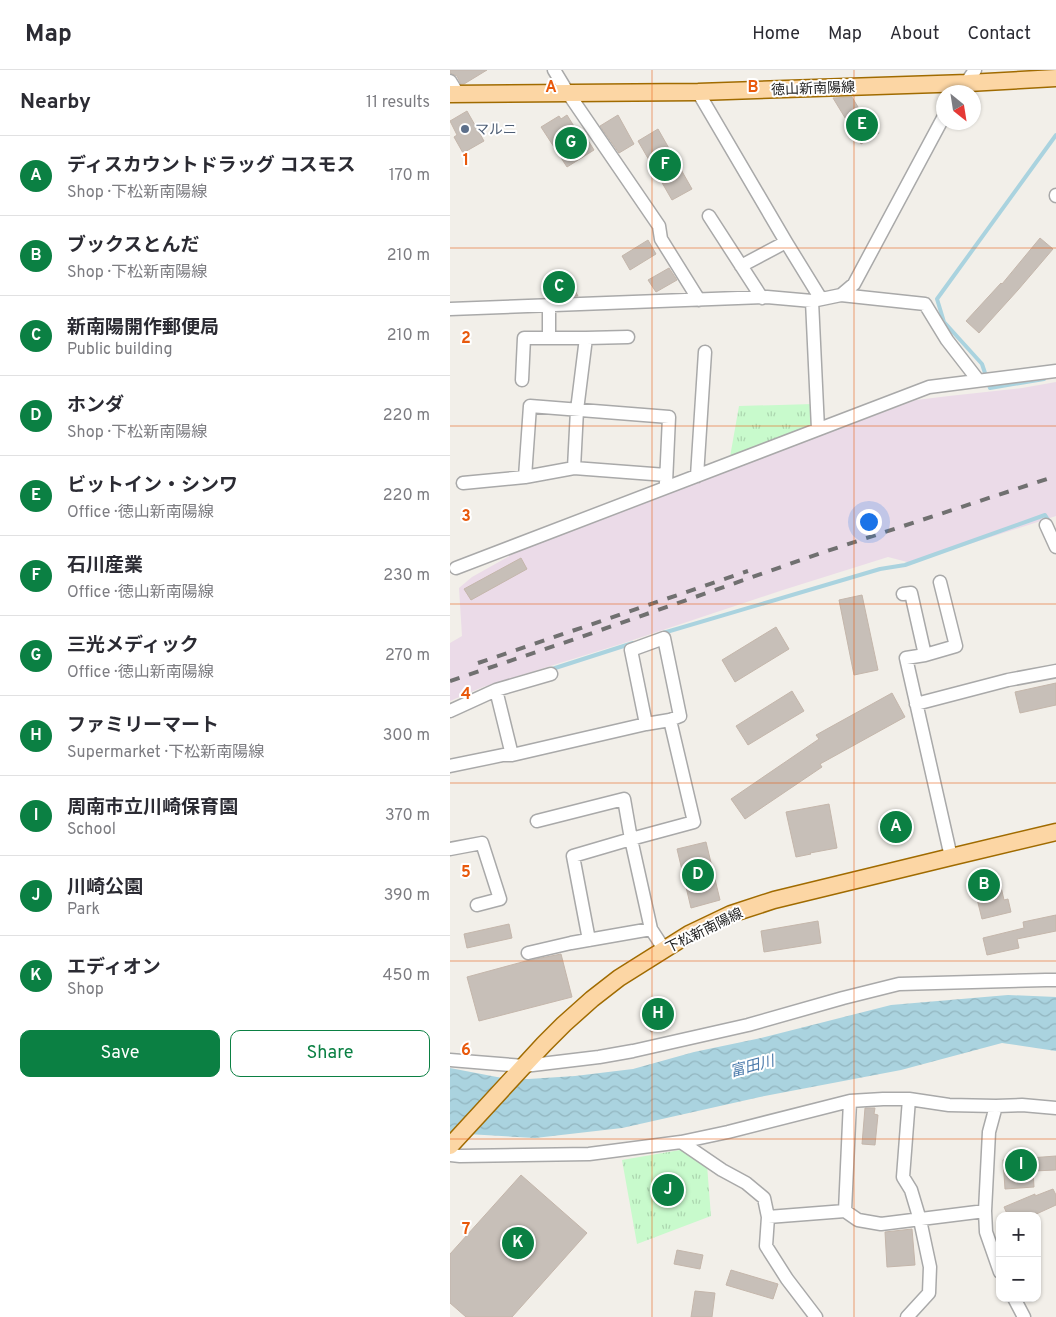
<!DOCTYPE html>
<html lang="en">
<head>
<meta charset="utf-8">
<style>
	:root { --surface:#fff; --page:#f2f2f3; --text:#2b2b33; --muted:#7c7c81; --line:#e1e1e2; --accent:#0b8043 }
	body { margin:0; font-family:Overpass,"Noto Sans JP",sans-serif; background:var(--page); color:var(--text) }
	.controls { position:absolute; right:15px; bottom:15px; display:grid; overflow:hidden; border-radius:10px; box-shadow:0 1px 4px #0004 }
	.controls button { width:45px; height:45px; display:grid; place-items:center; padding:0; border:0; border-bottom:1px solid var(--line); background:var(--surface); color:var(--text); font:25px sans-serif }
	.compass { position:absolute; left:486px; top:15px; width:45px; height:45px; border-radius:50%; background:var(--surface); box-shadow:0 1px 4px #0004; rotate:150deg }
	.you { position:absolute; left:418px; top:451px; width:18px; height:18px; margin:-12px; border:4px solid #fff; border-radius:50%; background:#1a73e8; box-shadow:0 0 0 8px #1a73e833 }
	.badge { display:grid; place-items:center; width:32px; height:32px; border-radius:50%; background:var(--accent); color:#fff; font-size:16px; font-weight:700 }
	.pin { position:absolute; translate:-50% -50%; border:2px solid #fff; box-shadow:0 1px 5px #0006 }
	.list { margin:0; padding:0; list-style:none }
	h2 { display:flex; justify-content:space-between; align-items:center; height:65px; margin:0; padding:0 20px; font-size:21px }
	h2 small { font-size:16px; font-weight:400; color:var(--muted) }
	.list li { display:grid; grid-template-columns:32px 1fr auto; gap:15px; align-items:center; box-sizing:border-box; height:80px; padding:0 20px; border-top:1px solid var(--line) }
	.list b { display:block; font-size:19px; white-space:nowrap }
	.list p { margin:0; font-size:16px; white-space:nowrap; color:var(--muted) }
	.list em { font-size:16px; font-style:normal; color:var(--muted) }
	.actions { display:flex; gap:10px; padding:15px 20px }
	.actions a { flex:1; padding:11px 0; border:1px solid var(--accent); border-radius:10px; text-align:center; font-size:18px; color:var(--accent) }
	.actions .main { background:var(--accent); color:#fff }
	.map { position:relative; flex:none; width:606px; height:1247px; overflow:hidden }
	header { display:flex; align-items:center; gap:30px; box-sizing:border-box; height:70px; padding:0 25px; background:var(--surface); border-bottom:1px solid var(--line) }
	header strong { font-size:24px }
	nav { display:flex; gap:28px; margin-inline-start:auto; font-size:18px }
	main { display:flex }
	aside { flex:1; background:var(--surface) }
	.map>svg:first-child { display:block }
</style>
</head>
<body>
<header>
<strong>Map</strong>
<nav><a>Home</a><a>Map</a><a>About</a><a>Contact</a></nav>
</header>
<main>
<aside>
<h2>Nearby<small>11 results</small></h2>
<ul class="list">
<li><span class="badge">A</span><div><b>ディスカウントドラッグ コスモス</b><p>Shop · 下松新南陽線</p></div><em>170 m</em></li>
<li><span class="badge">B</span><div><b>ブックスとんだ</b><p>Shop · 下松新南陽線</p></div><em>210 m</em></li>
<li><span class="badge">C</span><div><b>新南陽開作郵便局</b><p>Public building</p></div><em>210 m</em></li>
<li><span class="badge">D</span><div><b>ホンダ</b><p>Shop · 下松新南陽線</p></div><em>220 m</em></li>
<li><span class="badge">E</span><div><b>ビットイン・シンワ</b><p>Office · 徳山新南陽線</p></div><em>220 m</em></li>
<li><span class="badge">F</span><div><b>石川産業</b><p>Office · 徳山新南陽線</p></div><em>230 m</em></li>
<li><span class="badge">G</span><div><b>三光メディック</b><p>Office · 徳山新南陽線</p></div><em>270 m</em></li>
<li><span class="badge">H</span><div><b>ファミリーマート</b><p>Supermarket · 下松新南陽線</p></div><em>300 m</em></li>
<li><span class="badge">I</span><div><b>周南市立川崎保育園</b><p>School</p></div><em>370 m</em></li>
<li><span class="badge">J</span><div><b>川崎公園</b><p>Park</p></div><em>390 m</em></li>
<li><span class="badge">K</span><div><b>エディオン</b><p>Shop</p></div><em>450 m</em></li>
</ul>
<div class="actions"><a class="main">Save</a><a>Share</a></div>
</aside>
<div class="map">
<svg width="606" height="1247" viewBox="0 0 606 1247">
	<defs>
		<pattern id="park-tufts" width="24" height="20" patternUnits="userSpaceOnUse" patternTransform="scale(1.25)"><rect width="24" height="20" fill="#c8facc"/><path d="M3 7l-1-3M5 7V3M7 7l1-3M15 17l-1-3M17 17v-4M19 17l1-3" fill="none" stroke="#acd6af"/></pattern>
		<pattern id="water-waves" width="16" height="10" patternUnits="userSpaceOnUse" patternTransform="scale(1.25)"><rect width="16" height="10" fill="#aad3df"/><path d="M0 5q4-4 8 0t8 0" fill="none" stroke="#92b5bf"/></pattern>
	</defs>
	<rect width="100%" height="100%" fill="#f2efe9"/>
	<path fill="#ebdbe8" d="M606,312v134l-145,47 -23,-6 -105,33 -159,53 -141,44 -33,14v-58l12,-7 -3,-48 13,-11 64,-36 380,-141 33,-4 73,-8z"/>
	<path fill="url(#park-tufts)" d="M363,334l1,23 -84,30 9,-51z
		M230,1080l27,15 4,51 -74,28 -15,-84z"/>
	<path fill="url(#water-waves)" d="M558,925l48,2v54l-54,-8 -101,27 -141,27 -138,31 -87,10 -85,-5v-65l63,12 62,-4 58,-7 61,-17 67,-14 130,-33z"/>
	<g fill="none" stroke-linecap="round" stroke-linejoin="round">
		<path stroke="#aad3df" stroke-width="4" d="M594,309l-54,9 -8,-24 -38,-42 -7,-23 119,-164
			M213,563l217,-64 25,-4 140,-50 5,8
			M99,600l84,-27"/>
	</g>
	<path fill="#c7bfb8" stroke="#c4b6ab" d="M0,0h37l-23,14h-3l-4,-8 -7,-3z
		M402,27l12,20 4,-3 11,19 -18,11 -28,-46z
		M17,41l17,30 -21,12 -9,-16 3,-2 -7,-14z
		M117,45l13,21 4,-2 10,16 -27,17 -26,-40 18,-11 2,3z
		M168,45l16,29 -15,9 -19,-27z
		M208,59l34,60 -20,11 -34,-59z
		M590,168l13,11 -35,41 -39,43 -13,-12 35,-38 1,1z
		M198,170l8,14 -26,16 -8,-14z
		M219,198l8,12 -21,12 -8,-12z
		M96,206h20l12,20 -32,1z
		M71,488l6,11 -56,31 -7,-11z
		M412,525l16,75 -24,5 -15,-75z
		M326,557l13,22 -54,33 -13,-22z
		M606,613v22l-36,8 -5,-21z
		M342,621l12,20 -56,34 -12,-19z
		M442,623l13,24 -85,47 2,3 -77,52 -14,-20 88,-60 -3,-4z
		M379,734l8,44 -27,5 1,1 -15,3 -10,-45z
		M256,772l14,58 -29,8 -14,-59z
		M548,804l6,26 4,-1 3,13 -29,7 -6,-24 -5,1 -4,-15z
		M606,845v16l-39,8 2,9 -32,7 -4,-17 41,-10 -1,-6z
		M368,851l3,22 -57,9 -3,-21z
		M59,854l3,14 -45,10 -3,-14z
		M111,884l11,43 -93,24 -12,-44 59,-16z
		M214,930l10,19 -23,13 -7,-14 3,-9z
		M415,1038h10l-1,6 4,1 -3,30 -13,-1z
		M606,1086v14l-23,1 1,16 -29,2 -2,-29z
		M71,1105l66,58 -75,84h-46l-16,-14v-49z
		M603,1119l3,6v10l-24,11h-24l-4,-9 31,-13v2z
		M462,1159l3,36 -28,2 -2,-35z
		M227,1180l26,5 -3,14 -26,-5z
		M281,1200l47,14 -5,15 -47,-14z
		M245,1221l20,2 -3,24h-21z"/>
	<g fill="none" stroke-linecap="round" stroke-linejoin="round">
		<g stroke="#a9a9a9" stroke-width="15">
			<path id="minor" d="M104,0l14,23 91,133 2,13 38,61
				M0,11l8,13
				M248,22l88,150 35,57
				M510,22l15,-22
				M606,125v1
				M259,146l53,82
				M291,196l45,-24
				M391,225l84,9 22,36 31,40
				M362,231l6,128
				M99,236v32
				M0,239l317,-12 45,4 29,-6 13,-11 89,-166
				M136,268l42,-1
				M72,310l2,-42h62l-9,72 -3,58 92,7
				M247,406l8,-124
				M75,407l5,-71 139,11 -3,66
				M13,413l62,-6 49,-9
				M596,455l10,22
				M6,498l473,-181 127,-16
				M490,512l16,64 -31,9 -19,3 45,199
				M453,524l8,-1 14,62
				M46,620l55,-16
				M466,634l92,-24 48,-9
				M0,641l46,-21 16,65 134,-31 24,-4 10,-4 -16,-78 -33,12 15,74
				M0,696l53,-11h9
				M87,751l87,-22 7,40 -58,17 16,84
				M0,779l32,-6 18,56 -23,6
				M214,879l-13,-20 -20,-90 63,-17 -24,-102
				M78,883l43,-10 80,-14
				M0,990l74,6 75,-9 34,-6 115,-26 95,-27 56,-14 147,-4h10
				M546,1036l-7,26 -4,79 1,21 14,40
				M231,1072l41,28 24,13 18,15 4,19 -2,29 21,33 29,38
				M0,1085l10,1 129,-2 92,-12 47,-10 122,-31 33,-2h26l40,6 47,1 26,-1 34,3
				M395,1141l5,-110
				M318,1147l77,-6 13,9 23,4 104,-13
				M564,1228l10,19
				M457,1247l22,-24 1,-26 -10,-47 -9,-30 -8,-13 6,-78"/>
		</g>
		<g stroke="#a06b00" stroke-width="19">
			<path id="major" d="M0,24l248,-2 270,-9 88,-5
				M0,1076l94,-102 20,-20 28,-25 27,-21 70,-44 42,-20 43,-14 177,-43 105,-25"/>
		</g>
		<use href="#minor" stroke="#fff" stroke-width="12"/>
		<use href="#major" stroke="#fcd6a4" stroke-width="16"/>
		<path stroke="#707070" stroke-width="4" stroke-dasharray="10 10" stroke-linecap="butt" d="M28,593l270,-92
			M0,611l128,-43 243,-85 235,-77"/>
	</g>
	<path fill="none" stroke="#e8590c" stroke-width="1" stroke-opacity="0.55" d="M202,0v1247M404,0v1247M0,178h606M0,356h606M0,534h606M0,713h606M0,891h606M0,1069h606"/>
	<circle fill="#5c6f8a" stroke="#fff" stroke-width="2" cx="15" cy="59" r="5"/>
	<g text-anchor="middle" stroke-width="4" stroke-linejoin="round" paint-order="stroke">
		<g font-size="14" fill="#222" stroke="#fff">
			<text transform="translate(363 18) rotate(-2)" y="5">徳山新南陽線</text>
			<text transform="translate(254 860) rotate(-26)" y="5">下松新南陽線</text>
		</g>
		<g font-size="14" fill="#4e5e75" stroke="#fff" text-anchor="start">
			<text x="25" y="64">マルニ</text>
		</g>
		<g font-size="15" font-style="italic" fill="#4a7aab" stroke="#fff">
			<text transform="translate(302 996) rotate(-15)" y="5">富田川</text>
		</g>
	</g>
	<g font-size="16" text-anchor="middle" font-weight="bold" fill="#e8590c" stroke="#fff" stroke-width="4" stroke-linejoin="round" paint-order="stroke">
		<text x="101" y="22">A</text>
		<text x="303" y="22">B</text>
		<text x="16" y="95">1</text>
		<text x="16" y="273">2</text>
		<text x="16" y="451">3</text>
		<text x="16" y="629">4</text>
		<text x="16" y="807">5</text>
		<text x="16" y="985">6</text>
		<text x="16" y="1164">7</text>
	</g>
</svg>
<div class="controls">
<button>+</button>
<button>−</button>
</div>
<svg class="compass" viewBox="-18 -18 36 36"><path d="M0-13l5 13h-10z" fill="#e53935"/><path d="M0 13l5-13h-10z" fill="#7c7c81"/></svg>
<div class="you"></div>
<div class="pin badge" style="left:446px;top:757px">A</div>
<div class="pin badge" style="left:534px;top:815px">B</div>
<div class="pin badge" style="left:109px;top:217px">C</div>
<div class="pin badge" style="left:248px;top:805px">D</div>
<div class="pin badge" style="left:412px;top:55px">E</div>
<div class="pin badge" style="left:215px;top:95px">F</div>
<div class="pin badge" style="left:121px;top:73px">G</div>
<div class="pin badge" style="left:208px;top:944px">H</div>
<div class="pin badge" style="left:571px;top:1095px">I</div>
<div class="pin badge" style="left:218px;top:1120px">J</div>
<div class="pin badge" style="left:68px;top:1173px">K</div>
</div>
</main>
</body>
</html>
